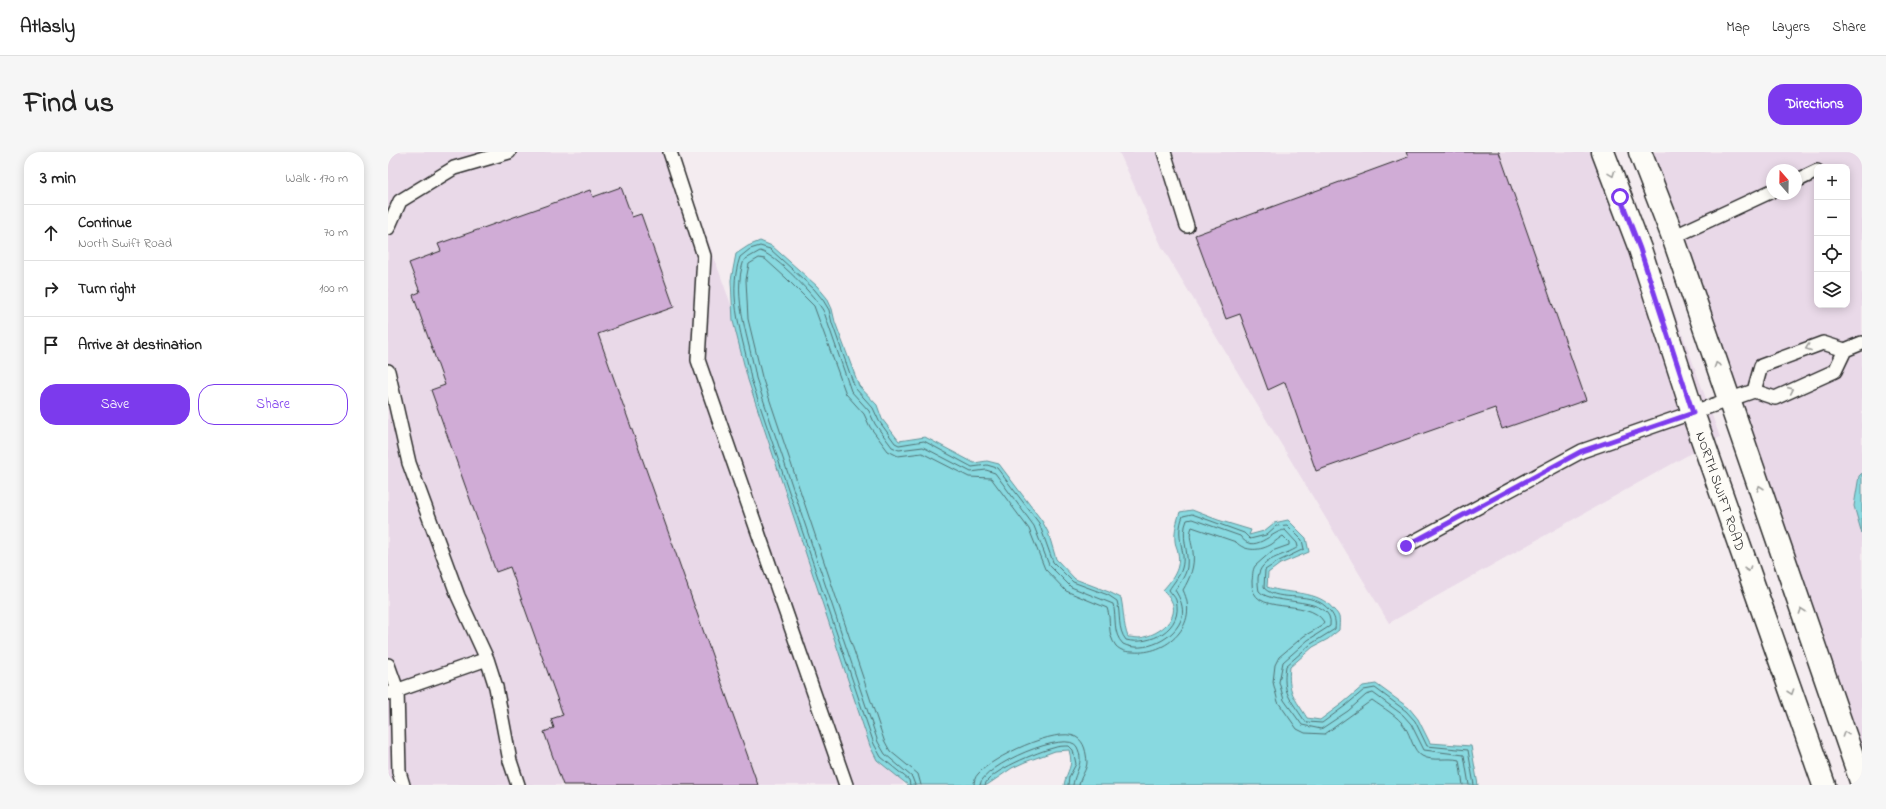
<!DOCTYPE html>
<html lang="en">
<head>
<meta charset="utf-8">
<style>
	:root { --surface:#fff; --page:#f6f6f6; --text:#222; --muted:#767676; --line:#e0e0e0; --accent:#7c3aed }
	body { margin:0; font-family:"Indie Flower",sans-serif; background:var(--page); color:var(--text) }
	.controls { position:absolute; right:12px; top:12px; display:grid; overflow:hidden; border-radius:8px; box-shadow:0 2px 10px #0003 }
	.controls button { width:36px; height:36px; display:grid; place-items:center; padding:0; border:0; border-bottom:1px solid var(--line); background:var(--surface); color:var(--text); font:20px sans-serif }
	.compass { position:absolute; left:1378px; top:12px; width:36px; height:36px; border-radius:50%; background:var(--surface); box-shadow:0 2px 10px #0003; rotate:340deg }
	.stop { position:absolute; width:12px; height:12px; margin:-9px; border:3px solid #7c3aed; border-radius:50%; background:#fff }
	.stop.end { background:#7c3aed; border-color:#fff; box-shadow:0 1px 4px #0008 }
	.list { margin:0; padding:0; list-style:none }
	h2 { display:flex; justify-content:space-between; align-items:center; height:52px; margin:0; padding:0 16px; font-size:17px }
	h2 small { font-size:13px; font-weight:400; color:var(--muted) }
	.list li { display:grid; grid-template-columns:26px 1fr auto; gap:12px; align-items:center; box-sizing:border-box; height:56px; padding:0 16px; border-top:1px solid var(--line) }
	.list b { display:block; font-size:15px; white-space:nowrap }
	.list p { margin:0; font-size:13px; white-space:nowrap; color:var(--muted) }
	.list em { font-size:13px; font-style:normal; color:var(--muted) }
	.actions { display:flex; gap:8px; padding:12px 16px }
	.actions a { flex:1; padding:9px 0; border:1px solid var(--accent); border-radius:16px; text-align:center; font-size:14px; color:var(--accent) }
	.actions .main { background:var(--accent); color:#fff }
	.icon { flex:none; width:22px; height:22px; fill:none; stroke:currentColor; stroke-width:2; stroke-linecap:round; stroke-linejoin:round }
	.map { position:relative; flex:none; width:1474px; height:633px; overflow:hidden; border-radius:16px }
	header { display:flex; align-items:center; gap:24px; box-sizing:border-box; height:56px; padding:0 20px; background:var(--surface); border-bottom:1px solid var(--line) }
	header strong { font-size:19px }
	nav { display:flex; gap:22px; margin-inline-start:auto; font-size:14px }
	.intro { display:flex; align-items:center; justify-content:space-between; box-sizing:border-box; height:96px; padding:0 24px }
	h1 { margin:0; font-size:28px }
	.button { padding:10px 18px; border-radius:16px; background:var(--accent); color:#fff; font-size:14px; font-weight:700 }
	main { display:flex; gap:24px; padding:0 24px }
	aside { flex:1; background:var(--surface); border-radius:16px; box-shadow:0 2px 10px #0003 }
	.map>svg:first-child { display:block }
</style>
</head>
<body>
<header>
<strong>Atlasly</strong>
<nav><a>Map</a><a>Layers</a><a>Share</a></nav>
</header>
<div class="intro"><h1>Find us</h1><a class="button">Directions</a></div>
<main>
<aside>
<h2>3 min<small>Walk · 170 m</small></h2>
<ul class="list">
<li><svg class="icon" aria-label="ahead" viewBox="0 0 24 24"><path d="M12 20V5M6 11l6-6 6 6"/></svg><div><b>Continue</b><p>North Swift Road</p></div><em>70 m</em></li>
<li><svg class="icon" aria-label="right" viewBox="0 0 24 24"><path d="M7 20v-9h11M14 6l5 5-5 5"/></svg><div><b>Turn right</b></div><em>100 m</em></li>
<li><svg class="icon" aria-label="arrive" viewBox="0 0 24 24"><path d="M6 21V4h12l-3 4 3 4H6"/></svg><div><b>Arrive at destination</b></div></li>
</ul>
<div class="actions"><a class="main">Save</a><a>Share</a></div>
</aside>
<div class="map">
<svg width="1474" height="633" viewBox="0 0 1474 633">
	<rect width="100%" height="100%" fill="#f4ecf0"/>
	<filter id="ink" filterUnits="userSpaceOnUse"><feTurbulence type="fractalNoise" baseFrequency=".025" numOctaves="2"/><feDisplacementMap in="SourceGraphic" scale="8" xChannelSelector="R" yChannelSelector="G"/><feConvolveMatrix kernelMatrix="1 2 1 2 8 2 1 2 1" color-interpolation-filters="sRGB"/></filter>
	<g filter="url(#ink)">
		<path fill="#e9d9e8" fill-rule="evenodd" d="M0,0h288l228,633h-516z
			M731,0h497l104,285 -331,186 -227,-376z
			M1248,0h226v624zM1429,15h30v138h-30zM1384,18h24v24h-24z"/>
		<path fill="#88d9e0" stroke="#639398" d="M372,89l12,5 45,40 10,12 5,11 3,13 24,64 18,19 5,14 17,22 26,-4 49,26 13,-2 12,3 43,57 6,11 8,27 19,20 34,13 12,6c3,14 2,26 7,39 5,0 11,2 16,0 15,-3 37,-19 27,-37 -2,-4 -5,-7 -8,-10 10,-11 18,-22 15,-37 0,-4 -3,-8 -3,-12 -1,-10 2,-20 5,-29l12,-2 26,10 33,10 -2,5 15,-4 10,-8 14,-3 18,18 3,14 -29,12 -12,9 -1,14c22,8 51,2 67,23 2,2 4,4 5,7 1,4 0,9 0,13l-11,9 -15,8 -23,20c-3,25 5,31 17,51l13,2 23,-17 20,-17 13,-2 33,24 9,11 12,24 41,3 7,39h-414c3,-16 10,-17 5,-35l-14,1 -30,11 -13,6 -25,17h-79l-31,-25 -7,-14 -122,-366 -15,-59 -2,-41 5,-26 12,-8z
			M1474,321v61l-8,-28 5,-30z"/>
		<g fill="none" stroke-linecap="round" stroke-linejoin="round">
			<path stroke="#507173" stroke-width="1" d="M522,633l-1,-5 -28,-23 -7,-13 -123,-365c-7,-40 -25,-82 -11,-122l10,-8 10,-3 10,3 44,40 9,11 6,10 3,13 23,65 18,20 6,13 16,22 4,2 25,-4 48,26 15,-2 10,3 42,55 14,39 20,20 35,13 9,6c4,13 0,28 9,39 24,6 58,-11 50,-40 -1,-3 -5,-7 -7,-10 4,-7 11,-14 13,-22 5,-17 -8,-30 1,-52l9,-2 52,19 6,6 16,-4 10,-9 11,-1 15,15 2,9 -25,12 -14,9 -1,18c16,16 48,0 66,23 5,6 6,11 5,18l-24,15 -25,22c-4,28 4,32 18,54l3,2 15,1 23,-17 19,-16 11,-2 31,23 9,10 12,25 41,4 6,35
				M527,633l-3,-8 -27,-23 -7,-12 -122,-364c-6,-37 -25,-81 -12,-118l16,-9c16,4 56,46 64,61l27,79 18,20 6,13 17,23 7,3 24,-3 48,25 15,-2 9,3 39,53 15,39 22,22 42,17c4,14 -1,29 10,40 20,10 53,-5 59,-27 2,-10 -2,-19 -7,-27 5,-7 11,-15 12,-23 2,-16 -7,-31 0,-47l5,-1 48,17c14,20 31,-5 45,-6l12,13 1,4c-14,10 -38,10 -40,31 0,5 0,9 1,13 13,16 76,3 71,35l-22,14 -25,22 -4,20 5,18 18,25 19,4 27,-18 18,-16 7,-2 30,22 8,9 13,26 40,5 5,30
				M533,633l-3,-11 -28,-23 -6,-11 -122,-363 -14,-58 -2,-39 3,-16 10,-6 6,1 21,19 28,28 32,88 18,20 6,13 18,24 10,5 24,-3 47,24 22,1 38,51 16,40 21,22 41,17c5,13 -1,25 9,38 5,5 11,6 17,6 34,3 67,-27 50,-62 7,-12 12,-24 10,-38 -1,-9 -5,-16 -1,-25l44,15c9,10 25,9 36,2 4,-3 7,-6 11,-8l6,6v3l-17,6 -17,15c-3,5 -2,10 -3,15 -2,38 56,14 72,41l-4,5 -16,9 -25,21 -4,8 -2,17 5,20 19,27 8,4 20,1 47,-34c11,8 26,16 33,27 6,9 8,24 17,29 10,6 26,1 37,4l4,25
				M586,633c0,-4 1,-8 4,-11 13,-16 79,-48 98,-37 9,5 10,16 11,25 0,8 -7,15 -8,23
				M592,633c1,-19 89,-57 97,-38 8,16 -2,24 -4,38
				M597,633c2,-13 55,-34 68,-37 5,-2 11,-2 16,-2l4,4 3,14 -7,13 -1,8"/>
		</g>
		<path fill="#d0acd6" stroke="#2b2b2b" d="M1018,0h93l87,248 -84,29 -7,-21 -179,63 -31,-89 -17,8 -28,-76 -14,5 -31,-84 213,-78z
			M233,35l11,30 9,-3 33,93 -76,27 160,451h-195l-19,-53 10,-4 -3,-9 12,-4 -53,-148 -14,5 -65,-182 14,-5 -32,-90 7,-3 -11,-29 32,-12 -3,-7 152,-54 3,7z"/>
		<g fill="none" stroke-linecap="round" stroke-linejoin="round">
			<g stroke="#2b2b2b" stroke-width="16">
				<path id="lane" d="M282,0l34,104 -6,104 148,425
					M776,0l23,74
					M1408,29l21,-10
					M0,76l12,-27 54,-33 55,-16
					M1285,85l99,-46
					M0,219l21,92 49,133 29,63 9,28 14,74 8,24
					M1366,239l7,-25 62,-23 22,7 17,-7
					M1018,394l176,-95 172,-60 21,7 60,-27 10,-21
					M0,513l9,25 2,82 4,13
					M2,541l97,-34"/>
			</g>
			<g stroke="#2b2b2b" stroke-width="25">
				<path id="secondary" d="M1215,0l37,97 53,164 131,372
					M1252,0l33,85 189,547"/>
			</g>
			<use href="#lane" stroke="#fdfcf7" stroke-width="13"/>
			<use href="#secondary" stroke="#fdfcf7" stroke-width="22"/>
		</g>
		<defs><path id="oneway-chevron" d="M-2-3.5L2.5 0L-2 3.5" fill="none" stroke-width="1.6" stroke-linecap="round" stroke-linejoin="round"/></defs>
		<g stroke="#9e9e9b">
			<use href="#oneway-chevron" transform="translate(1224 22) rotate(69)"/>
			<use href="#oneway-chevron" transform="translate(1420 196) rotate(160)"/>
			<use href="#oneway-chevron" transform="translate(1329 213) rotate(-109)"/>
			<use href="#oneway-chevron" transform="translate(1403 238) rotate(-24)"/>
			<use href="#oneway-chevron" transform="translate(1372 336) rotate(-109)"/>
			<use href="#oneway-chevron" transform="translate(1360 417) rotate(71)"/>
			<use href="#oneway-chevron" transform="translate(1414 459) rotate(-109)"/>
			<use href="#oneway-chevron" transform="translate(1403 540) rotate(71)"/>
			<use href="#oneway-chevron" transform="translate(1457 582) rotate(-109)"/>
		</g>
	</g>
	<g fill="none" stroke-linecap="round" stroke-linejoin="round" filter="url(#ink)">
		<path stroke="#7c3aed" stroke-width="5" d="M1018,394l176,-95 111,-38 -53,-164 -20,-52"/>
	</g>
	<g text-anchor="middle" stroke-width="3" stroke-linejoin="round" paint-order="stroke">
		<g font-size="14" fill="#2b2b2b" stroke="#fdfcf7">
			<text transform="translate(1333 339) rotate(71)" y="5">NORTH SWIFT ROAD</text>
		</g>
	</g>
</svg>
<div class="controls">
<button>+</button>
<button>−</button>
<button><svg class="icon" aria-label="locate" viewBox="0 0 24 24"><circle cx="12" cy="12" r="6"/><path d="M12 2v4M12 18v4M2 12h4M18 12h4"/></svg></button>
<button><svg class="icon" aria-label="layers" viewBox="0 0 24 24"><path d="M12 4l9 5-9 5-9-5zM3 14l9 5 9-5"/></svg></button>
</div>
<svg class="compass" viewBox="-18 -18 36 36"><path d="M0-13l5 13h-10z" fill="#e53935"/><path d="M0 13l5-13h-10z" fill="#767676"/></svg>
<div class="stop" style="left:1232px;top:45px"></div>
<div class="stop end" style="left:1018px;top:394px"></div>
</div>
</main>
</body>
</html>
